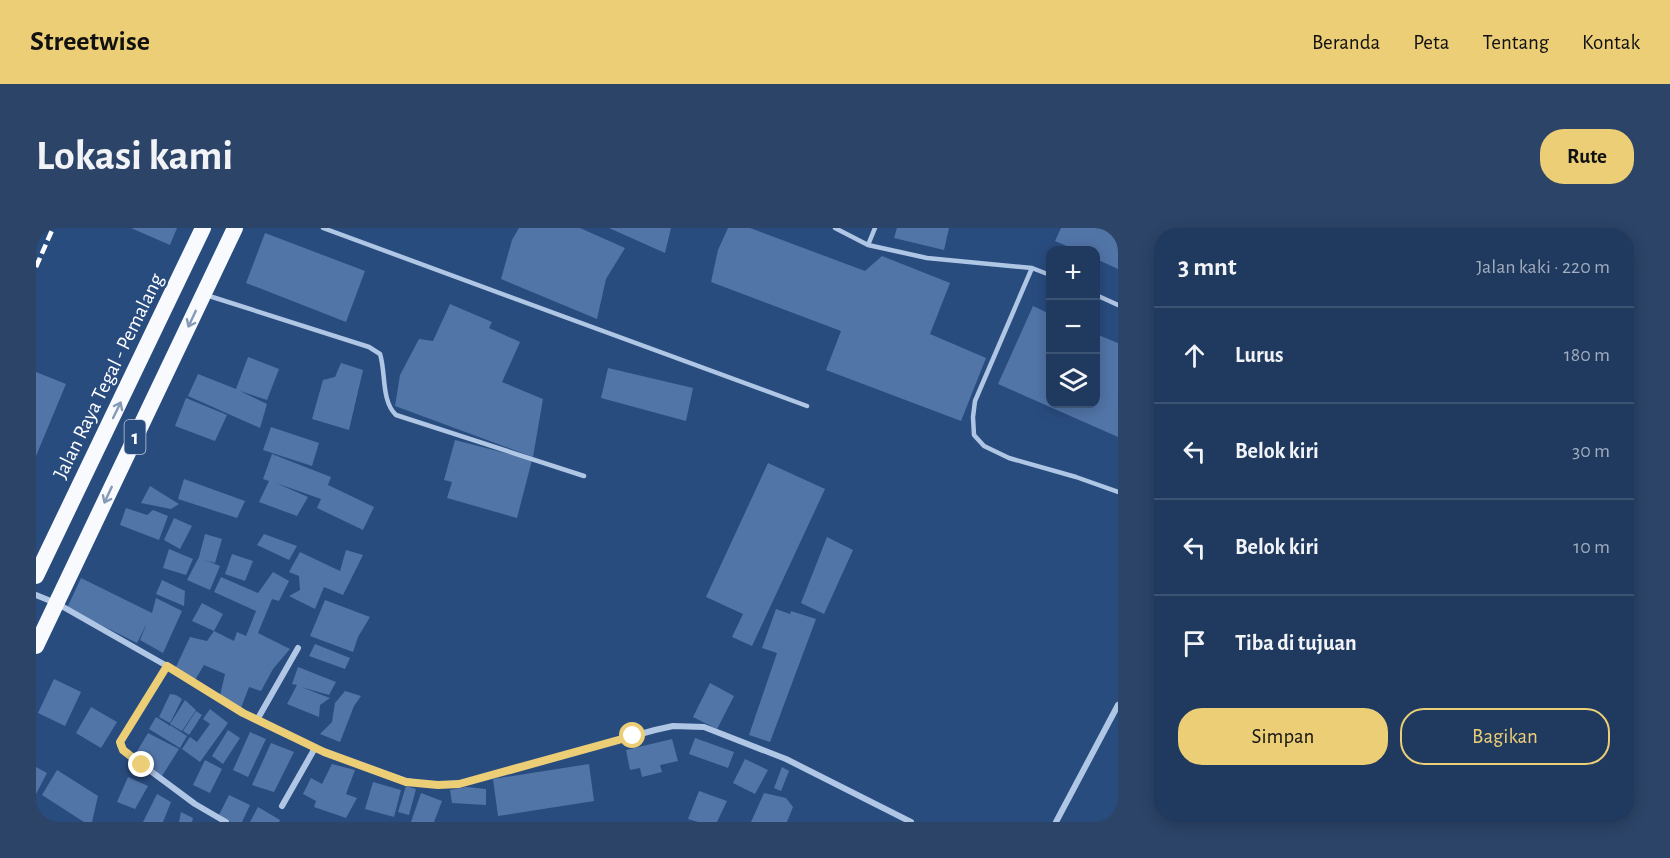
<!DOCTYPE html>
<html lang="id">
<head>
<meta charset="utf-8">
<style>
	:root { --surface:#1f395f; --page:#2c4468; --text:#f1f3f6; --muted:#a1acbd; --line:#3c5374; --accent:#ecce77 }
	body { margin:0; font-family:"Alegreya Sans",sans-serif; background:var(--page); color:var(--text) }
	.controls { position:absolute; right:18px; top:18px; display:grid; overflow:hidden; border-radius:12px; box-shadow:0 3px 15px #0003 }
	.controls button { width:54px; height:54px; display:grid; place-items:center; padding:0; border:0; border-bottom:2px solid var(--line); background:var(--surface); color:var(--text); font:30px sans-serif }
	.stop { position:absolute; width:18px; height:18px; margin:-14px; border:4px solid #ecce77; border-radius:50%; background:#fff }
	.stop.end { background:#ecce77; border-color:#fff; box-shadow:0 2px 6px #0008 }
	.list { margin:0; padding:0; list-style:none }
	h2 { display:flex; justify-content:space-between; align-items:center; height:78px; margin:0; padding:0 24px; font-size:26px }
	h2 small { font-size:20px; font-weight:400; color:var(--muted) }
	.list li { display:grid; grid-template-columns:39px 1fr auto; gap:18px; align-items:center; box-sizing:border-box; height:96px; padding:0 24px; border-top:2px solid var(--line) }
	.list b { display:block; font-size:22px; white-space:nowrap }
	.list em { font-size:20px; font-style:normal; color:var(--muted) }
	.actions { display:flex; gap:12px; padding:18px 24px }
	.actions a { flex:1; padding:14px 0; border:2px solid var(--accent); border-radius:24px; text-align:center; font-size:21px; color:var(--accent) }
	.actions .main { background:var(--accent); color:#111 }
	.icon { flex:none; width:33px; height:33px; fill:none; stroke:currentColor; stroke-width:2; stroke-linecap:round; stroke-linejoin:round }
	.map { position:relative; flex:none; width:1082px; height:594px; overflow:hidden; border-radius:24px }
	header { display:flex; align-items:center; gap:36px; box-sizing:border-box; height:84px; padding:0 30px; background:var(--accent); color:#111 }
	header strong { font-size:28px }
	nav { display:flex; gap:33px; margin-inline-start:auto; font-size:21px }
	.intro { display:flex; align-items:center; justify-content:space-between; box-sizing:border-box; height:144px; padding:0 36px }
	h1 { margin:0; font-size:42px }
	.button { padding:15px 27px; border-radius:24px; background:var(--accent); color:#111; font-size:21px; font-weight:700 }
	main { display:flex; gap:36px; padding:0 36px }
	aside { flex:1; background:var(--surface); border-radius:24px; box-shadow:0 3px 15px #0003 }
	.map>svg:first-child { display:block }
</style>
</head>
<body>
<header>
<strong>Streetwise</strong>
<nav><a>Beranda</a><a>Peta</a><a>Tentang</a><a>Kontak</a></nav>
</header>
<div class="intro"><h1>Lokasi kami</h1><a class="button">Rute</a></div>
<main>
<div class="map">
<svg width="1082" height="594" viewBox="0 0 1082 594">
	<rect width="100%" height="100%" fill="#294c7f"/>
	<path fill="#5275a8" d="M95,0h46l-7,17z
		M483,0h61l45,20 -19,31 -9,40 -96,-40 11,-39z
		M573,0h62l-6,25z
		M692,0h22l115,43 17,-15 68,27 -20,51 56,24 -25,63 -135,-51 15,-39 -130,-49 7,-32z
		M861,0h52l-5,22 -50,-12z
		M1025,0h57v41l-22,-10v-9h-20l-21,-9z
		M229,5l100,38 -19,51 -100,-39z
		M414,76l42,18 -3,6 31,14 -18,40 41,17 -10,58 -138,-51 5,-31 19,-36 14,2z
		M997,78l17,8v90h46v-70l22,9v94l-120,-53z
		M212,129l31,12 -12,31 -27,-9 27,13 -7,24 -72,-32 10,-22 38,15z
		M305,135l22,7 -14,60 -37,-11 11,-39 12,-3z
		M572,140l85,20 -7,33 -85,-23z
		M0,144l30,12 -30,72z
		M150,170l41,17 -12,26 -40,-15z
		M235,199l48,16 -7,23 -49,-16z
		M419,212l77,20 -15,58 -70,-20 5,-16 -8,-2z
		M236,226l59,23 -3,8 46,22 -11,23 -46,-22 4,-9 -45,-16 32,14 -11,19 -38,-14 10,-21 -6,-2z
		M732,235l57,26 -73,157 -20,-9 11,-23 -37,-17z
		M148,251l61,22 -8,17 -59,-19z
		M114,258l29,18 -8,5 -30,-6z
		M90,280l21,7 6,-5 15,6 -9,24 -39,-15z
		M138,290l18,8 -12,23 -16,-9z
		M169,306l17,5 -7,24 -10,-3 15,6 -10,24 -23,-10 12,-23z
		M228,306l33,12 -8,14 -32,-15z
		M791,309l26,13 -29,64 -23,-11z
		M133,321l24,10 -7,16 -23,-7z
		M310,322l17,5 -20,40 -19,-8 -9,22 -26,-13 11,-6 -1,-14 -10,-4 11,-20 40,19z
		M196,326l21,7 -8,20 -20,-7z
		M237,344l16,9 -10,20 -7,-2 -14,34 32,16 -17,20 -12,22 -12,-4 -8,21 -21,-12 5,-22 -21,-9 -9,15 -20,-11 15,-32 17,4 7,-10 20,10 3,-9 9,4 10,-25 -42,-19 7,-15 37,16z
		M45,350l71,35 4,-15 26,13 -19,42 -23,-13 7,-17 -10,20 -70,-35z
		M126,352l23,11 -1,15 -28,-12z
		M289,372l45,17 -12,20 -5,15 -43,-16z
		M166,375l21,11 -9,17 -22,-10z
		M740,381l14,5 1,-3 25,8 -46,123 -21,-7 28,-82 -15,-5z
		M279,416l35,14 -5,11 -36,-13z
		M262,439l38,15 -7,13 -28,-8 29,11 -10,7 -1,12 -32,-13 10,-19 -5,-1z
		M18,451l27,13 -16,34 -27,-13z
		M674,455l24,13 -17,33 -24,-12z
		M309,463l16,5 -7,10 -14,36 -20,-8 12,-12 3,-19z
		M134,466l6,1 6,4 -12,24 -11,-6z
		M149,472l11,10 -14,21 -12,-7z
		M55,479l26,15 -16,26 -25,-15z
		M174,481l18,14 -28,39 -18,-13 8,-12 7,5 13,-18 -7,-5z
		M160,483l6,4 -13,20 -6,-4z
		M120,489l13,8 -1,2 2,-2 17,11 -7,12 -31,-19z
		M192,502l12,8 -17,26 -11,-8z
		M214,504l16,7 -18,38 -15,-7z
		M112,505l31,16 -17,27 -29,-18z
		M659,510l39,14 -6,16 -39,-14z
		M636,511l6,22 -18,4 2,7 -20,5 -2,-9 -10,2 -4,-20z
		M235,515l23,9 -20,40 -22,-7z
		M709,531l23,11 -13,24 -22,-11z
		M169,532l17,9 -12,24 -17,-8z
		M296,536l23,6 -9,24 11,4 -11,20 -32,-11 2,-6 -13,-7 8,-16 11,6z
		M553,536l5,37 -96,15 -5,-37z
		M0,539l11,6 -11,21z
		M746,539l7,4 -8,20 -7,-3z
		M21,542l41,26 -6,26h-8l-42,-27z
		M92,549l20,9 -13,23 -18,-7z
		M337,554l28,8 -7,27 -29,-8z
		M370,558l10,3 -7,26 -11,-3z
		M430,559l20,2v16l-34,-2 -2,-13z
		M663,563l28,10 -10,21h-19l-10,-3z
		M385,565l21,8 -8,21h-23z
		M728,565l22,5 7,9 -6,15h-36z
		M121,566l14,8 -8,20h-20z
		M193,567l21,10 -8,17h-11l-13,-5z
		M222,579l22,13 -1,2h-29z
		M145,584l12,6 -1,4h-13z"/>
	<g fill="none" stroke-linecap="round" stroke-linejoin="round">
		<path stroke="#b0c6e5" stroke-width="4.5" d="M287,0l484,178
			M799,0l33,17 7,-17
			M832,17l59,13 105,10 18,7
			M996,40l-57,133 -2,16 1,18 10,11 25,12 67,19 42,15
			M170,67l163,52 11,7c6,18 1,47 16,61l188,61
			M1060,67l22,10"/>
		<path stroke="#b0c6e5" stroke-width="6" d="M0,367l22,9 109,62 76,47 81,39 82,29 18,3h35l196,-54 18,-4 31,1 82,32 125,63
			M131,438l-46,74 -1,5 5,7 70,52 31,18
			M221,492l41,-72
			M246,578l33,-58
			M1020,594l62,-117"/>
		<path stroke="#f8fafe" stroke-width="16" d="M0,348l167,-348
			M0,418l199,-418"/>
		<path stroke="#fff" stroke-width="4.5" stroke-dasharray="10 4.5" stroke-linecap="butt" d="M0,39l17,-39"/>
	</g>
	<defs><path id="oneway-shaft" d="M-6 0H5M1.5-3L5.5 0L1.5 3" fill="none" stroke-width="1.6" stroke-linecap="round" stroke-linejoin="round" transform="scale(1.5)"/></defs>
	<g stroke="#869ab8">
		<use href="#oneway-shaft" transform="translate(156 91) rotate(115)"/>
		<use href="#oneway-shaft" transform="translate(81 182) rotate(-64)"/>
		<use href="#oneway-shaft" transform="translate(72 267) rotate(115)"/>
	</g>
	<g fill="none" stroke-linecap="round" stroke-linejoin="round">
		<path stroke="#ecce77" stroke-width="8" d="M106,537l-19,-15 -3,-8 47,-76 76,47 81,39 82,30 32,3 21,-1 174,-48"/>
	</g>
	<g text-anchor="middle" stroke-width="5" stroke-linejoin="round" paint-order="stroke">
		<rect fill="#294c7f" stroke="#bfc9d9" stroke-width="1.5" x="88.5" y="192" width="21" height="34" rx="4.5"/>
		<g font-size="20" font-weight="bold" fill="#fff">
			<text x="99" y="216">1</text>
		</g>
		<g font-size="21" fill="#fff" stroke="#294c7f">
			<text transform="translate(72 148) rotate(-64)" y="7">Jalan Raya Tegal - Pemalang</text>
		</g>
	</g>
</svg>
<div class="controls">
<button>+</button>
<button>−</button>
<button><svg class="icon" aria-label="layers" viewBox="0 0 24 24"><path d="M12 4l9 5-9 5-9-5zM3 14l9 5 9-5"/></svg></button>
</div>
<div class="stop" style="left:597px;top:508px"></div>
<div class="stop end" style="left:106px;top:537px"></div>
</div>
<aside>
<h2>3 mnt<small>Jalan kaki · 220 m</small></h2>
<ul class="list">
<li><svg class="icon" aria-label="ahead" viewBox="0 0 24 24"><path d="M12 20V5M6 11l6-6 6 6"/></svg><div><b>Lurus</b></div><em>180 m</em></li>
<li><svg class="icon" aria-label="left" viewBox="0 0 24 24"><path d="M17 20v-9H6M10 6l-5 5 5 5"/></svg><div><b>Belok kiri</b></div><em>30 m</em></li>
<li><svg class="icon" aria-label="left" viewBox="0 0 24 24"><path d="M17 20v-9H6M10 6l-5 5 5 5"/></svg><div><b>Belok kiri</b></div><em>10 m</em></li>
<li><svg class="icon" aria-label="arrive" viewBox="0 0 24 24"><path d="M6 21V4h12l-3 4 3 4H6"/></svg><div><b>Tiba di tujuan</b></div></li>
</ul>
<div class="actions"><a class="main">Simpan</a><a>Bagikan</a></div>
</aside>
</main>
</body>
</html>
